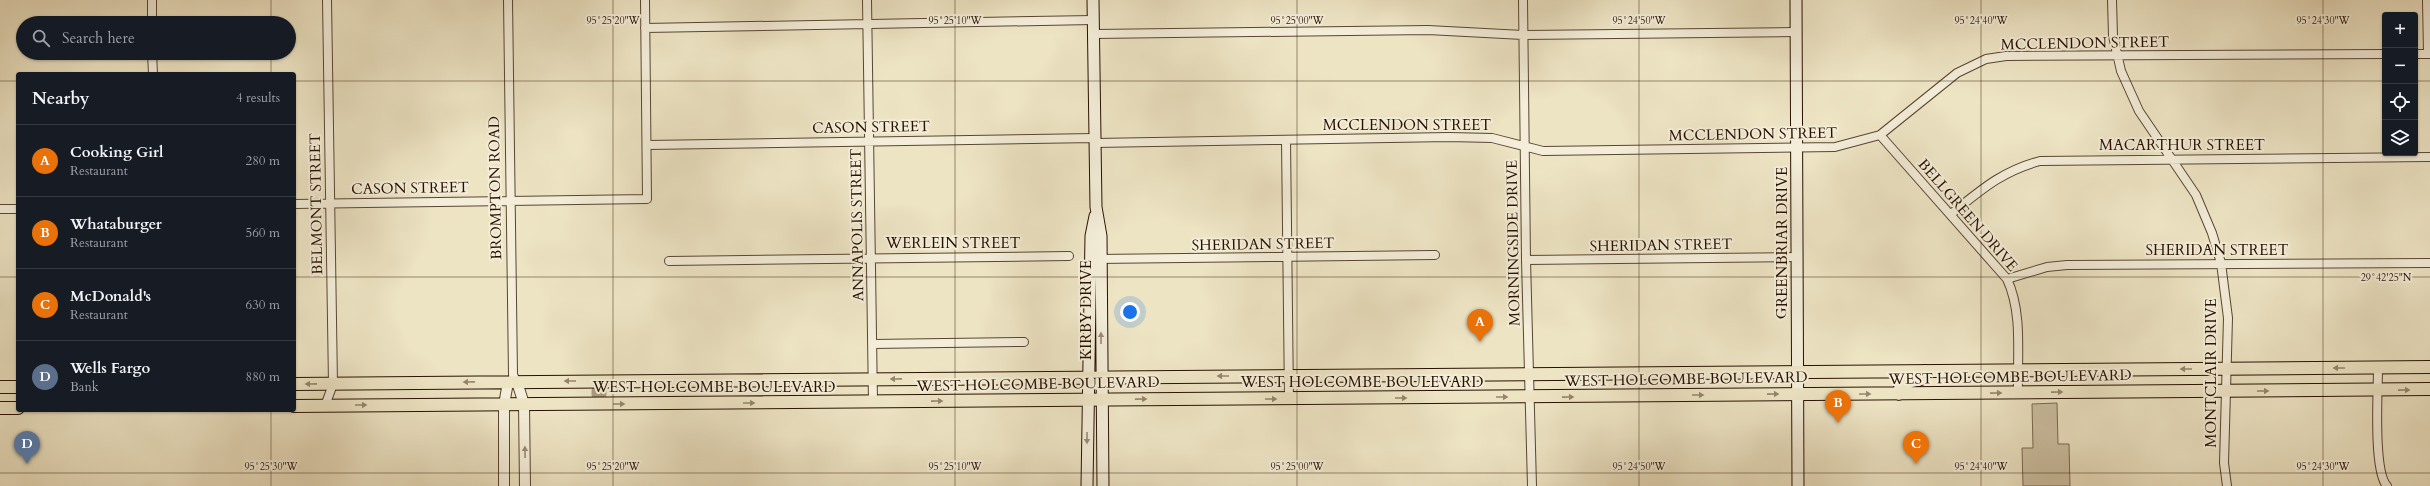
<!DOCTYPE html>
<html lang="en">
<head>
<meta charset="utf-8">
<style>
	:root { --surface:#171b24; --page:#20242c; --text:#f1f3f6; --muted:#9ea1a6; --line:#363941; --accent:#8c9099 }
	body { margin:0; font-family:Cardo,serif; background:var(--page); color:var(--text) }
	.controls { position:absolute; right:12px; top:12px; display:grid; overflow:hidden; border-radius:4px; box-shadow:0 1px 3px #0004 }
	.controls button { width:36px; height:36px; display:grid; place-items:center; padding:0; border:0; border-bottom:1px solid var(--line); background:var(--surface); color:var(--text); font:20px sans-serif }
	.you { position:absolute; left:1130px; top:312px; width:14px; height:14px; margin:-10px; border:3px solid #fff; border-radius:50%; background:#1a73e8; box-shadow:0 0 0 6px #1a73e833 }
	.badge { display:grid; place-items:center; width:26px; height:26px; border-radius:50%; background:var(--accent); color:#fff; font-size:13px; font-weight:700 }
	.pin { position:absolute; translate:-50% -33px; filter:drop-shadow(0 1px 2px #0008) }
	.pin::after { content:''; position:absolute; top:21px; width:14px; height:12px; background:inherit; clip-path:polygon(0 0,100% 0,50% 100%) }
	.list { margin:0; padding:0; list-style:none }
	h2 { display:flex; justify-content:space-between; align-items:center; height:52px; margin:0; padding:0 16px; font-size:17px }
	h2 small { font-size:13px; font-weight:400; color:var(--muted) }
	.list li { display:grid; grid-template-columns:26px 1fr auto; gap:12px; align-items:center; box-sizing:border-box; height:72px; padding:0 16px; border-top:1px solid var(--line) }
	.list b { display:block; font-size:15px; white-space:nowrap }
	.list p { margin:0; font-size:13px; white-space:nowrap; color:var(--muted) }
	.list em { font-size:13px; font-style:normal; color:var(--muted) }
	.icon { flex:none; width:22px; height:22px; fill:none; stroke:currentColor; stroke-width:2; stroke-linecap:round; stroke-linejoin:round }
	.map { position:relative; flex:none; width:2430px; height:486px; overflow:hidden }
	.search { position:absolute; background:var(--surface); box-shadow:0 1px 3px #0004; left:16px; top:16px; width:280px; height:44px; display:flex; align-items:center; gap:10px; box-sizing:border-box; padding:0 14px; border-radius:22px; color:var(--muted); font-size:15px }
	.panel { position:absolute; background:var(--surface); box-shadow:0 1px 3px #0004; left:16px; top:72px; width:280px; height:340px; border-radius:4px }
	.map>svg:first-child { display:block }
</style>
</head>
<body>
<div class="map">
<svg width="2430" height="486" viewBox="0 0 2430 486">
	<rect width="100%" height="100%" fill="#ede4c4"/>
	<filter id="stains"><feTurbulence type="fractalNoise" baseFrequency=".005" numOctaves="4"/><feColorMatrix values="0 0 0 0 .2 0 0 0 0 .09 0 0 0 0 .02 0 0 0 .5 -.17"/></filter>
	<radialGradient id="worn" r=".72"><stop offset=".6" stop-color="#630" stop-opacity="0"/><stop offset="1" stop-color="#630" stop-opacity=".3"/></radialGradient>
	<path fill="#ccc0a3" stroke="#7a6852" d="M2057,403l1,41h11l1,42h-47l-1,-38h11l-1,-44z"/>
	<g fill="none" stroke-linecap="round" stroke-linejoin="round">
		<path stroke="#aa9c81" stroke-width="15" d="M599,391v3"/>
		<g stroke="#594631" stroke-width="10">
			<path id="minor" d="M152,0v23
				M508,0l5,375 4,7
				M867,0l6,402
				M1523,0l3,260 6,226
				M2112,0l1,36 8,35 18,40 57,84 16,38 9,30 7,55 -4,145 3,23
				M2427,0l1,54
				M645,28l448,-8
				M1094,34l334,-4 95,5 273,-3
				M152,53l1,21
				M2415,54h15
				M1880,135l127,144c16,34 10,77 11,114
				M1286,140l3,259
				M1095,143l354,-6 43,1 51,13 292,-4 45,-12 77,-62 29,-14 20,-3 379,-2
				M647,145l448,-7
				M294,204l353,-5 -2,-199
				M0,209h18
				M1951,214c30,-24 51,-43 89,-53l390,-4
				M1096,259l339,-4
				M1526,260l271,-3
				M669,261l400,-5
				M2007,279l40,-12 20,-2 363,-2
				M872,344l152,-2
				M2378,368c0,23 -5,103 9,118
				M325,406l8,-22 -6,-384"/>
		</g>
		<g stroke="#594631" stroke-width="12">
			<path id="tertiary" d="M517,382l7,22 1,82
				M504,486v-81l4,-23"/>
		</g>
		<g stroke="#281100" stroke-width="13">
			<path id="secondary" d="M1093,0l3,207 5,29 2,250
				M1796,0l2,486
				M1087,486l4,-250 4,-20"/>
		</g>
		<g stroke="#281100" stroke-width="14">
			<path id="primary" d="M294,384l2136,-17
				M0,387h18
				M1899,394l2,-11 20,-4 4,-8
				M294,406l2136,-17
				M0,408h18"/>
		</g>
		<use href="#minor" stroke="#f3edd9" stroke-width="8"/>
		<use href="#tertiary" stroke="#f3edd9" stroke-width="10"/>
		<use href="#secondary" stroke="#f3edd9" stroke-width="11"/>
		<use href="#primary" stroke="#ede4c4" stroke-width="12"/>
	</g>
	<defs><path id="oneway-solid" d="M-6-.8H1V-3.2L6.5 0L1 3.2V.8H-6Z"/></defs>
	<g fill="#988a77">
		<use href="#oneway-solid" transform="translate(1101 338) rotate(-90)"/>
		<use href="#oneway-solid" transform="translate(1087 438) rotate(90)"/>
		<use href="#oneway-solid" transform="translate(525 452) rotate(-91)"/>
	</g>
	<g fill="#94856c">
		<use href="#oneway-solid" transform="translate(2339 368) rotate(180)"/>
		<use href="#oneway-solid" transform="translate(2186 369) rotate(180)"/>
		<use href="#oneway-solid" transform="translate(1223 376) rotate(180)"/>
		<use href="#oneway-solid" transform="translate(896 379) rotate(179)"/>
		<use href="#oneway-solid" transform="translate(570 381) rotate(180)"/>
		<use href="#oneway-solid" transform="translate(469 382) rotate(179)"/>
		<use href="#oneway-solid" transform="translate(311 384) rotate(179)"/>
		<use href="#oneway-solid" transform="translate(2404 390) rotate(-1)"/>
		<use href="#oneway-solid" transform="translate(2263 391)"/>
		<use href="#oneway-solid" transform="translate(2057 392) rotate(-1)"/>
		<use href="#oneway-solid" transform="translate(1996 393) rotate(-1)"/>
		<use href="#oneway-solid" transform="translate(1773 394) rotate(-1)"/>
		<use href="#oneway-solid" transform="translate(1865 394)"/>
		<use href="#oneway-solid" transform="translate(1698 395)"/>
		<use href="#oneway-solid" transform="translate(1502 397)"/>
		<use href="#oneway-solid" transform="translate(1568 397) rotate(-1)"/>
		<use href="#oneway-solid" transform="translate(1401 398)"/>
		<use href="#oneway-solid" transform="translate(1141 399) rotate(-1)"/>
		<use href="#oneway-solid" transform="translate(1271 399)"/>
		<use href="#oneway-solid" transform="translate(937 401) rotate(-1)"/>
		<use href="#oneway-solid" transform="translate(749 403)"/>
		<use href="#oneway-solid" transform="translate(619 404)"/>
		<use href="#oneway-solid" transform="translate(361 405)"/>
	</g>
	<path fill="none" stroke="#281100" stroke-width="1" stroke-opacity="0.45" d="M271,0v23M613,0v486M955,0v486M1297,0v486M1639,0v486M1981,0v486M2323,0v486M271,53v21M0,81h18M294,81h2091M2415,81h15M0,277h18M294,277h2136M271,410v76M0,473h2430"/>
	<g text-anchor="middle" stroke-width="4" stroke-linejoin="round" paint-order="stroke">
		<g font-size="15" fill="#281100" stroke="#f3edd9">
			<text transform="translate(2085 43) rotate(-1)" y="5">MCCLENDON STREET</text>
			<text x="1407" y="130">MCCLENDON STREET</text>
			<text transform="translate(871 127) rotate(-1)" y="5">CASON STREET</text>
			<text transform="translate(1753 134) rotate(-1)" y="5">MCCLENDON STREET</text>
			<text x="2182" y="150">MACARTHUR STREET</text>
			<text transform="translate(410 188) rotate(-1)" y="5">CASON STREET</text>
			<text transform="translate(495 188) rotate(-91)" y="5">BROMPTON ROAD</text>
			<text transform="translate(316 204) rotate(-91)" y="5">BELMONT STREET</text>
			<text transform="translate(1968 215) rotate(49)" y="5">BELLGREEN DRIVE</text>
			<text transform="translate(857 225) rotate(-91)" y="5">ANNAPOLIS STREET</text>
			<text x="953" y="248">WERLEIN STREET</text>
			<text transform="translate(1513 243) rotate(-91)" y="5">MORNINGSIDE DRIVE</text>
			<text transform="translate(1782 243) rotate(-90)" y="5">GREENBRIAR DRIVE</text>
			<text transform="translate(1263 244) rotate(-1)" y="5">SHERIDAN STREET</text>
			<text transform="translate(1661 245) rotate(-1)" y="5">SHERIDAN STREET</text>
			<text x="2217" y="255">SHERIDAN STREET</text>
			<text transform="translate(1086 310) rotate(-90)" y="5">KIRBY DRIVE</text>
			<text transform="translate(2211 373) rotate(-90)" y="5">MONTCLAIR DRIVE</text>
			<text transform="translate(2010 377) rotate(-1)" y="5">WEST HOLCOMBE BOULEVARD</text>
			<text transform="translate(1686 379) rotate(-1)" y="5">WEST HOLCOMBE BOULEVARD</text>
			<text x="1362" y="387">WEST HOLCOMBE BOULEVARD</text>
			<text transform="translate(1038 384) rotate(-1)" y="5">WEST HOLCOMBE BOULEVARD</text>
			<text x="714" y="392">WEST HOLCOMBE BOULEVARD</text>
		</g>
	</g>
	<g font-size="10" text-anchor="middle" fill="#281100" stroke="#f3edd9" stroke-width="4" stroke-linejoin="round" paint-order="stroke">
		<text x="613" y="24">95°25'20"W</text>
		<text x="955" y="24">95°25'10"W</text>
		<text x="1297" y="24">95°25'00"W</text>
		<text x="1639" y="24">95°24'50"W</text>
		<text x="1981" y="24">95°24'40"W</text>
		<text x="2323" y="24">95°24'30"W</text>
		<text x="2386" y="281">29°42'25"N</text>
		<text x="271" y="470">95°25'30"W</text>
		<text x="613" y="470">95°25'20"W</text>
		<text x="955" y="470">95°25'10"W</text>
		<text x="1297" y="470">95°25'00"W</text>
		<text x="1639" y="470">95°24'50"W</text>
		<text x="1981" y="470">95°24'40"W</text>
		<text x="2323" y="470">95°24'30"W</text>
	</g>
	<rect width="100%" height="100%" filter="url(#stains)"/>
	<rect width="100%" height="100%" fill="url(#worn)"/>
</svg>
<div class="controls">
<button>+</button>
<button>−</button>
<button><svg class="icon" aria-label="locate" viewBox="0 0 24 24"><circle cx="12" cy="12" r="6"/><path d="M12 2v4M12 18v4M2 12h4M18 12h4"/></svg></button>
<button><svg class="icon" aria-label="layers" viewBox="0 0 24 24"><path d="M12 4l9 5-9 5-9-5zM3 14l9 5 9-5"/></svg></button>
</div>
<div class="you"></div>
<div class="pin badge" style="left:1480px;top:342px;background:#e8710a">A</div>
<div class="pin badge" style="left:1838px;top:423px;background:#e8710a">B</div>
<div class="pin badge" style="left:1916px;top:464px;background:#e8710a">C</div>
<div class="pin badge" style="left:27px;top:464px;background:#5c6f8a">D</div>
<div class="search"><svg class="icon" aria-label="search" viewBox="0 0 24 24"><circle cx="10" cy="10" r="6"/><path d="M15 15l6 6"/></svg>Search here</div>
<section class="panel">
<h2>Nearby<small>4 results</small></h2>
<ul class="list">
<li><span class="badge" style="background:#e8710a">A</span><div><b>Cooking Girl</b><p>Restaurant</p></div><em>280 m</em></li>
<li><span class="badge" style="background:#e8710a">B</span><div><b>Whataburger</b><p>Restaurant</p></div><em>560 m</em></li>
<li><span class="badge" style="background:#e8710a">C</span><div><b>McDonald's</b><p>Restaurant</p></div><em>630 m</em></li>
<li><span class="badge" style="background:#5c6f8a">D</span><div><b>Wells Fargo</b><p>Bank</p></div><em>880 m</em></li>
</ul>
</section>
</div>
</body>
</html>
